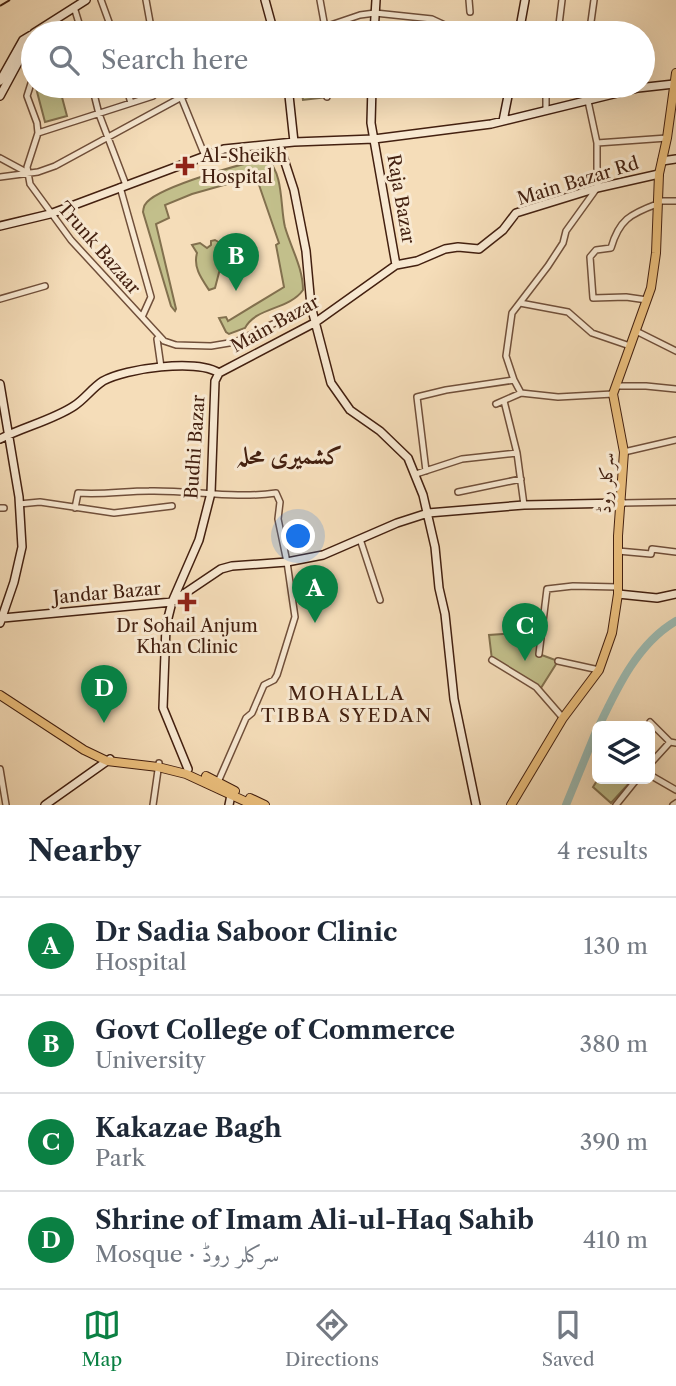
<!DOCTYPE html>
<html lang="en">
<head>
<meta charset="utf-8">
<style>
	:root { --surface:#fff; --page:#f6f6f7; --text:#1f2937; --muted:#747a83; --line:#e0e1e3; --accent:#0b8043 }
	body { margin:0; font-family:"Libre Caslon Text",Amiri,serif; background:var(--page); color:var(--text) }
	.controls { position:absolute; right:21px; bottom:21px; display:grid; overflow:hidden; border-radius:10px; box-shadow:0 7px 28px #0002 }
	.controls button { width:63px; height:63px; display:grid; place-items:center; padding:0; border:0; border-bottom:2px solid var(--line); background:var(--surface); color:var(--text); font:35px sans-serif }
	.you { position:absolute; left:299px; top:537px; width:24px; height:24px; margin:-18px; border:5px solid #fff; border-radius:50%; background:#1a73e8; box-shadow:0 0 0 10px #1a73e833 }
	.badge { display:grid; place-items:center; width:46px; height:46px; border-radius:50%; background:var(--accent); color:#fff; font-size:23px; font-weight:700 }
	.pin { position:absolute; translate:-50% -58px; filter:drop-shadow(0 2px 4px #0008) }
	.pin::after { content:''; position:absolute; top:37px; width:24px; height:21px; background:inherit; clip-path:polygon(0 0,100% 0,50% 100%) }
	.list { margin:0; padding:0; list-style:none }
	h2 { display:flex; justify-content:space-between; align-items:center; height:91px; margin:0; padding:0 28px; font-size:30px }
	h2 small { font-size:23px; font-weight:400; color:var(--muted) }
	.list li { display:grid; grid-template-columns:46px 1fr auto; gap:21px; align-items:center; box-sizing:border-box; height:98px; padding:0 28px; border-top:2px solid var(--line) }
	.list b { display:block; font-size:26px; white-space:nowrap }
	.list p { margin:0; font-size:23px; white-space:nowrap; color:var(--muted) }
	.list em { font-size:23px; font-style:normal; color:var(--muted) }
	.icon { flex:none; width:38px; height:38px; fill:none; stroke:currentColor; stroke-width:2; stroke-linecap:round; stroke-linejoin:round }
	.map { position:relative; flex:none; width:676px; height:805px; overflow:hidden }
	.search { position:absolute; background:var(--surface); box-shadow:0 7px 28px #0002; left:21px; right:21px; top:21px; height:77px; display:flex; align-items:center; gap:18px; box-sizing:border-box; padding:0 24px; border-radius:38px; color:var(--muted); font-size:26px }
	.sheet { height:483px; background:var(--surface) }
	nav { display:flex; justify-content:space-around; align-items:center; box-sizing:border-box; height:98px; border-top:2px solid var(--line); background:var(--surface); font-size:19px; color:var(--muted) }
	nav a { display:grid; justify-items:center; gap:4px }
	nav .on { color:var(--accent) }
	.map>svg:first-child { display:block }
</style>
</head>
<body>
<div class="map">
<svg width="676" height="805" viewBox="0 0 676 805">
	<rect width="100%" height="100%" fill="#f5ddb9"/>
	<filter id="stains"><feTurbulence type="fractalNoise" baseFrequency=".00286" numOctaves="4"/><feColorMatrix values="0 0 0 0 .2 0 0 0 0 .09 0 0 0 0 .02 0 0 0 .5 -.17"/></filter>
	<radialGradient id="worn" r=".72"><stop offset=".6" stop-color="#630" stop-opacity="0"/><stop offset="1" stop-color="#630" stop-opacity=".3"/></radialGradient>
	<path fill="#c2bf8b" stroke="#82704e" stroke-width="2" d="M46,86h13l8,30 -22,6 -9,-34z
		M301,86h27l-1,11 -24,3z
		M267,159c17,15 13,48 18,68 6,21 18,41 18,63 -14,20 -47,17 -58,38l-16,6 -3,-2 -7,-14 7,-1 2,4 56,-34 -8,-42 3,-2 -21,-61 -6,-5 -60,17 -27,11 4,13 -13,6 20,85 -1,2 -4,-5 -28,-94c1,-5 0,-6 4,-10 15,-16 96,-39 120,-43z
		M215,240l7,4v17l-7,27 -6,2c-8,-12 -16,-23 -12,-37l-5,-8 8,-2 7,5 4,-3v-4z
		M541,631l-2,23 19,7 -19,30 -47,-31 -3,-25z
		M598,779h35l-22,24 -18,-16z"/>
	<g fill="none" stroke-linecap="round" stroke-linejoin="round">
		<path stroke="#9cbbb3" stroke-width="8" d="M599,726c18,-38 39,-83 77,-105
			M566,805l31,-76"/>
		<g stroke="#704f3a" stroke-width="8">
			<path id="street" d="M101,0l12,33
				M146,0l6,33
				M320,0l6,33
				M469,0l1,12
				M74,7l8,26
				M590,29l4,-29
				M586,30v3
				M307,33l53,-18 15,-2 57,6 30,14
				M558,33l4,-33
				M33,77l-6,19 10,27 1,10 -11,34 3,17 41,56 93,101 12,4 35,1 24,-4 76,-36
				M92,86l7,28 27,71
				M126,86l5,17
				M168,86l13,11 24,59
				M589,86l1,14
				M327,97l1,-11
				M546,111v-25
				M38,133l115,-37 8,-10
				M597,143l70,-5
				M0,158l26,14
				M0,177l38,-5 17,-6 147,-80
				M120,187l31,110 -9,20
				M657,201h19
				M0,299l45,-13
				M647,300l-21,-3 -33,1 -3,-41 6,-7 15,-2c8,-28 19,-34 46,-44
				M520,303l48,9 24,21 38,13
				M636,331l40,20
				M159,337l-2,2 4,28
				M616,386h30l30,3
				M521,393l-7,-13 -8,-24 6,-43 36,-47 15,-23 3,-12 31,-43v-45l-9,-42
				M504,401l13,52 7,52
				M496,404l25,-11 37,4 55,-3
				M624,452l52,-12
				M426,471l-9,-74 29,-7 68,-10
				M416,474l46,-15 55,-6
				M458,492l63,-13
				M622,503l54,-1
				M19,504l21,-2 74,11 58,-7
				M0,508h4
				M75,508l3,-15c24,2 47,-2 71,-2 42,-1 85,8 127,2l4,9 -2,17 9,43 8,55 -18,58 -3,5 -10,5 -12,28 -6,5 -28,64
				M360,539l20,61
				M618,551l33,3 1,-5 24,3
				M539,654l8,-65 26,-3 45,1
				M492,660l44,27 27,31
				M558,661l41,9
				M650,722l20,20 6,1
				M650,764l20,-22
				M0,769l6,36
				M650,775l26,15
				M153,805l6,-42
				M616,805l21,-26
				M673,805l3,-2"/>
		</g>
		<g stroke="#432010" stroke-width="10">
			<path id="secondary" d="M265,0l9,33
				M34,33l52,-33
				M374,33l2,-33
				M519,33l6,-33
				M0,81l23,-41 10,-6
				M288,86l6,56
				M372,86l-1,37 25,142
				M0,96l28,-52 5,-4
				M503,121l7,-35
				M279,144l15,46 12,61 5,55 20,77 19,27 30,21 28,27 15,37 12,52 4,41 6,26 9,85 22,106
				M662,161l14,-2
				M0,226l50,-12 174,-65 70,-7 80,-3 117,-15 147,-36 36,-4
				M219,373l97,-51 80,-57 21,-4 28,-12 13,-2 21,2 24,-19 13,-17 81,-25 62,-14
				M0,384l19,113 3,50 -8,35 -14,41
				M0,439c23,-12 53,-19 74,-33 11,-7 18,-18 29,-25 23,-13 93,-22 116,-8
				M618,594l39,4 19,-4
				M3,618l169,-16 49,-33 11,-3 55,-4 36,-7 74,-32 31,-10 96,-8 98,-2
				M188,769l-25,-61 3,-82 6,-24 27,-62 12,-47 4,-112 4,-8
				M45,805l65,-46
				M229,805l3,-15"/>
		</g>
		<g stroke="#432010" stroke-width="10">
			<path id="primary" d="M0,695l84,55 23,11 51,6 28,7 67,31
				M206,776l29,15
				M250,798l15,7
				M511,805l52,-87 36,-48 13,-37 6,-39v-58l6,-84 -11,-58 38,-106 5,-35 3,-79 8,-36 9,-65"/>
		</g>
		<use href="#street" stroke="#f8e9d2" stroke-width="5"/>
		<use href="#secondary" stroke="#f8e9d2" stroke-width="7"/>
		<use href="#primary" stroke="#eabe7c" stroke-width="8"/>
		<path stroke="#432010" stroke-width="2" stroke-dasharray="12 12" stroke-linecap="butt" d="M0,6l10,-6"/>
	</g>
	<g fill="#8f2418" stroke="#f8e9d2" stroke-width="2.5">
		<path d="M181.5 155.5h7v7h7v7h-7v7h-7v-7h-7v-7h7z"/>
		<path d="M183.5 591.5h7v7h7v7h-7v7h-7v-7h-7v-7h7z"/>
	</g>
	<g text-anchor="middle" stroke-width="6" stroke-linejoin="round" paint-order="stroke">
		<g font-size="18" fill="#432010" stroke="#f8e9d2" text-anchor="start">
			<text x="201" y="162">Al-Sheikh<tspan x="201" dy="21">Hospital</tspan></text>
			<text x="187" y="632" text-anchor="middle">Dr Sohail Anjum<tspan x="187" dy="21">Khan Clinic</tspan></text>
		</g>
		<g font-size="18" fill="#432010" stroke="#f8e9d2">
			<text transform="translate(578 181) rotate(-17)" y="6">Main Bazar Rd</text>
			<text transform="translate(401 199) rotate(80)" y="6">Raja Bazar</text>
			<text transform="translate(99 248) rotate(49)" y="6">Trunk Bazaar</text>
			<text transform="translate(275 324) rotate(-29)" y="6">Main Bazar</text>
			<text transform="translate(195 447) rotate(-86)" y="6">Budhi Bazar</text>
			<text transform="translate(606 483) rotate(-87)" y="6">سرکلر روڈ</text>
			<text transform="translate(107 593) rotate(-5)" y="6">Jandar Bazar</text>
		</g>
		<g font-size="19" letter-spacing="2" fill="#432010" stroke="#f8e9d2">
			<text x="347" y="700">MOHALLA<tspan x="347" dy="22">TIBBA SYEDAN</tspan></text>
		</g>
		<g font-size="24" font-weight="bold" fill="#432010" stroke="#f8e9d2">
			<text x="289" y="464">کشمیری محلہ</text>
		</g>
	</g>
	<rect width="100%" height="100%" filter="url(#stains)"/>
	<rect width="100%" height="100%" fill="url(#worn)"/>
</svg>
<div class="controls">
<button><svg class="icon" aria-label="layers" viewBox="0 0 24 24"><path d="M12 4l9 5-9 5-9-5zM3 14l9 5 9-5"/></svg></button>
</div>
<div class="you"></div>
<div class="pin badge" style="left:315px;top:623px">A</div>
<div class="pin badge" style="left:236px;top:291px">B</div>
<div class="pin badge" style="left:525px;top:661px">C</div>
<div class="pin badge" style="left:104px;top:723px">D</div>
<div class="search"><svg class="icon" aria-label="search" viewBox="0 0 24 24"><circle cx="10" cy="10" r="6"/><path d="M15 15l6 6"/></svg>Search here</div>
</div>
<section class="sheet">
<h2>Nearby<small>4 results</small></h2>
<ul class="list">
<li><span class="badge">A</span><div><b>Dr Sadia Saboor Clinic</b><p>Hospital</p></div><em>130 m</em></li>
<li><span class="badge">B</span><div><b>Govt College of Commerce</b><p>University</p></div><em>380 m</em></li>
<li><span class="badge">C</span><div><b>Kakazae Bagh</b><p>Park</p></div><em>390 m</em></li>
<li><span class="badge">D</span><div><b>Shrine of Imam Ali-ul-Haq Sahib</b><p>Mosque · سرکلر روڈ</p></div><em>410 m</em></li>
</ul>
</section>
<nav>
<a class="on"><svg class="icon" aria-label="map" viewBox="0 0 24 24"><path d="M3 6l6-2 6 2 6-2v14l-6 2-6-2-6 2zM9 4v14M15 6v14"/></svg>Map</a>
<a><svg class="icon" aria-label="directions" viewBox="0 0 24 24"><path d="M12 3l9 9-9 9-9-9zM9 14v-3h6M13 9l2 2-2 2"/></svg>Directions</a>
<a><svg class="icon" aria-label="saved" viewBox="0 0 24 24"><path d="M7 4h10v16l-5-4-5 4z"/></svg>Saved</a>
</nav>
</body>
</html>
